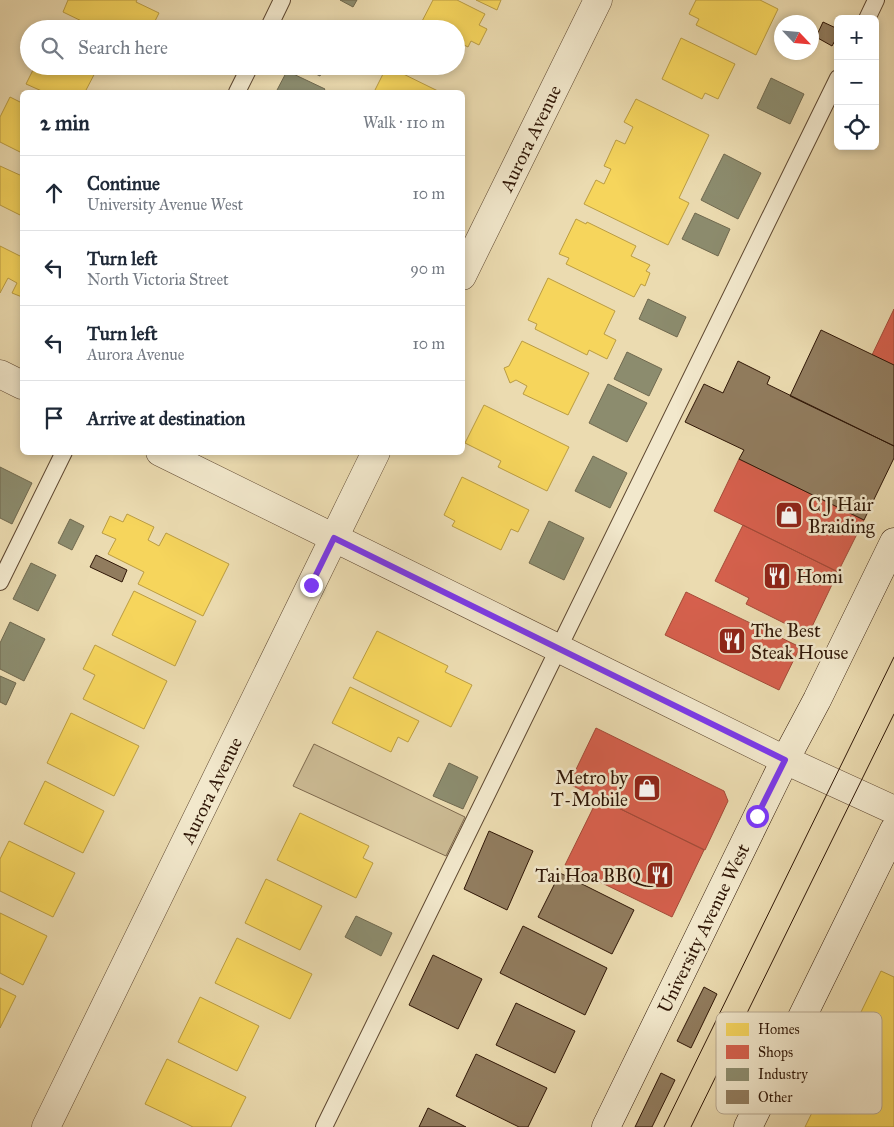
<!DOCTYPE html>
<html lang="en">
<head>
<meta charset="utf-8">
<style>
	:root { --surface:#fff; --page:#f6f6f7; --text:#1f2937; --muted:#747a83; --line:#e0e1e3 }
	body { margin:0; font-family:"IM FELL Great Primer",serif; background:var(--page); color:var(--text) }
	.controls { position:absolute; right:15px; top:15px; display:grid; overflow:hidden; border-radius:8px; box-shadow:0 2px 8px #0003 }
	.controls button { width:45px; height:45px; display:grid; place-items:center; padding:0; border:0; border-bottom:1px solid var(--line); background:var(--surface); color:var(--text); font:25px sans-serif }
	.compass { position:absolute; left:774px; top:15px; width:45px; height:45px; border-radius:50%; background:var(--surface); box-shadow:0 2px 8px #0003; rotate:116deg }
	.stop { position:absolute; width:15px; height:15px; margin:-11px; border:4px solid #7c3aed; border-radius:50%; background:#fff }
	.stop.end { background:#7c3aed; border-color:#fff; box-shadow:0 1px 5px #0008 }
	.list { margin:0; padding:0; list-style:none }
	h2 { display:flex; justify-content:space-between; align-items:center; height:65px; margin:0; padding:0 20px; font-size:21px }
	h2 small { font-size:16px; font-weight:400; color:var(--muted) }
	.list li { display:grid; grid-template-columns:32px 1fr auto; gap:15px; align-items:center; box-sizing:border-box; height:75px; padding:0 20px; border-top:1px solid var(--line) }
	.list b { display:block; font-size:19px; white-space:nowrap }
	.list p { margin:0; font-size:16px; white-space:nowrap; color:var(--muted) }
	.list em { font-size:16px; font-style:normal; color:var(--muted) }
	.icon { flex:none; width:28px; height:28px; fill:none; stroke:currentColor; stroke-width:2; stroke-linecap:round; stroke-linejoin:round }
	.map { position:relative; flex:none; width:894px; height:1127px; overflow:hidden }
	.search { position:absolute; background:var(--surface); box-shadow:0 2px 8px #0003; left:20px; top:20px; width:445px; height:55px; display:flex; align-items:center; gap:12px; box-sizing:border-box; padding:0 18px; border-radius:28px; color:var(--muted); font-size:19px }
	.panel { position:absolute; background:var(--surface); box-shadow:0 2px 8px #0003; left:20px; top:90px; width:445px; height:365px; border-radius:8px }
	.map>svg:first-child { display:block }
</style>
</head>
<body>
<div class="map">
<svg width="894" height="1127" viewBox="0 0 894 1127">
	<rect width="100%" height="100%" fill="#ebdbb0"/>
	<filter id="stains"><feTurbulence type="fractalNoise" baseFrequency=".004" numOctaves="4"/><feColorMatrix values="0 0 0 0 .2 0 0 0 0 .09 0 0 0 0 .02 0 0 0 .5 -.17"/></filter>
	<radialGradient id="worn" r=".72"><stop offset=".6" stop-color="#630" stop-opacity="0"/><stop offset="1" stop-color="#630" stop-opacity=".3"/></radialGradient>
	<path fill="#cbba93" stroke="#7d684c" d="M314,744l151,73 -19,39 -153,-70z"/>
	<path fill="#f6d55c" stroke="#ba9c42" d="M68,0h69l-1,2 23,11 -8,16h-58l1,-2 -31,-15z
		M433,0h24l28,14 -6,11 8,4 -8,16 -8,-4 -3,6 -12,-6v-12h-38z
		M476,0h25l-4,10z
		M696,0h64l18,9 -22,46 -60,-30 3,-6 -10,-5z
		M681,38l54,26 -17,35 -13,-6 -3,6 -40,-20z
		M35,66h57l5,3 -12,23h-41l-18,-8z
		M387,66l53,26h-66z
		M10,97l12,6v50l-22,-11v-25z
		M636,99l73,36 -30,63 10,5 -21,42 -84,-41 12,-24 8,4 7,-15 -7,-3 12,-26 9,4 8,-17 -9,-5z
		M0,166l22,10v40l-22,-11z
		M576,219l10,5 1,-2 49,24 -5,10 19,9 -4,6 4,2 -5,13 -4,-2 -7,13 -68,-33 3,-6 -10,-4z
		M0,246l22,11v40l-10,-4 5,-10 -9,-5 -8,15z
		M548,278l67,33 -11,23 12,6 -9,19 -18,-9 -2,5 -52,-26 2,-5 -9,-4z
		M522,341l67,32 -21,42 -45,-21 4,-8 -11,-6 -6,3 -6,-15 5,-2z
		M484,405l85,42 -22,44 -49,-24 3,-6 -36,-18z
		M462,477l67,33 -11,22 -7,-3 -10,21 -49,-24 3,-5 -11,-6z
		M127,514l27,13 -6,13 11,6 7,-13 63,31 -26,52 -65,-32 6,-12 -36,-18 8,-15 -14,-6 8,-17 13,6z
		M134,591l62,30 -21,45 -63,-31z
		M377,631l71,35 -3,6 27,13 -21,42 -98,-49z
		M95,645l72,36 -23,48 -61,-30 12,-24 -12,-6z
		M350,687l69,34 -11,21 -10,-5 -7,15 -59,-29z
		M71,713l68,33 -25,50 -67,-33z
		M45,781l59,30 -21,42 -59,-29z
		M300,813l69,33 -6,12 10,5 -17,35 -79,-38z
		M9,841l66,32 -22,44 -53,-26v-32z
		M266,879l56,27 -22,44 -55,-27z
		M0,913l47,23 -24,49 -23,-12z
		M237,938l75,36 -22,45 -75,-36z
		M881,971l13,6v150h-89z
		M0,988l16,8 -16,32z
		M200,997l59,29 -22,45 -59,-29z
		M167,1059l79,38 -15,30h-38l-48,-23z"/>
	<path fill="#d6604d" stroke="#a44a38" d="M894,309v56l-22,-10z
		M739,459l125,61 -26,52 -124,-61z
		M743,525l95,47 -30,63 -62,-31 3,-6 -34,-17z
		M686,592l114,55 -21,43 -114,-55z
		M596,728l128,63 4,10 -23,49 -136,-66z
		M598,798l106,52 -32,67 -107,-52z"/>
	<path fill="#8c8c6e" stroke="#70694f" d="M340,0h17l-4,7z
		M304,21l17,8h-21z
		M193,22l14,7h-18z
		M199,66h15l-3,6z
		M299,66h26l-5,10z
		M287,71l38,18 -2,3h-47z
		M771,78l33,16 -14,30 -33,-16z
		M724,154l37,19 -23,46 -37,-19z
		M695,213l35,16 -12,27 -36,-17z
		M648,299l38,18 -9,20 -38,-18z
		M627,352l35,17 -13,27 -35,-17z
		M608,384l39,19 -20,39 -38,-19z
		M593,456l34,17 -17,35 -35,-17z
		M0,467l32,16 -20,41 -12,-6z
		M70,519l14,7 -12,24 -14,-7z
		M549,521l35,17 -20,42 -35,-17z
		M31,563l25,12 -18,36 -25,-12z
		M10,622l35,17 -21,42 -24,-12v-26z
		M0,676l16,7 -10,22 -6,-3z
		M449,763l29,14 -15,32 -30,-13z
		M356,916l36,17 -11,23 -36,-19z"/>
	<path fill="#917c5e" stroke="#2f1606" d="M823,22l15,7v6l-6,11 -16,-9z
		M821,330l73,35v81l-104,-50z
		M738,361l32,16 -3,7 127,62v12l-30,62 -125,-61 5,-9 -59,-28 19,-38 19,9z
		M96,555l31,15 -5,12 -32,-15z
		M489,831l44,20 -26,59 -43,-21z
		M560,873l74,37 -22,44 -74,-37z
		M523,926l84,42 -22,47 -85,-42z
		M433,955l49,24 -24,50 -49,-24z
		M704,987l13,7 -26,54 -14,-7z
		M516,1003l59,28 -20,42 -59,-28z
		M476,1054l71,34 -19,39h-9l-63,-31z
		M661,1073l14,7 -23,47h-17z
		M428,1108l38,19h-47z"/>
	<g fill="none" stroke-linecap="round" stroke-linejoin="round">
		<g stroke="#5e4730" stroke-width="18">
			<path id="service" d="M867,19l9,-19
				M268,29l14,-29
				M237,92l13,-26
				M0,582l64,-130
				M324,1127c171,-350 342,-700 514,-1049"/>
		</g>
		<g stroke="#5e4730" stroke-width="29">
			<path id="minor" d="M462,276l136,-276
				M46,1127l330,-675"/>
		</g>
		<g stroke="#5e4730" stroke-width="29">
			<path id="tertiary" d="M0,374l22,11
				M160,452l625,308 109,50"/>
		</g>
		<g stroke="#2f1606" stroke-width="29">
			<path id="secondary" d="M606,1127l179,-367 32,-60 77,-158
				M748,1127l146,-297"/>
		</g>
		<use href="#service" stroke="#f2e8cc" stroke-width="16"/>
		<use href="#minor" stroke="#f2e8cc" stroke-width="28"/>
		<use href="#tertiary" stroke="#f2e8cc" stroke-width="28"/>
		<use href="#secondary" stroke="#f2e8cc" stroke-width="28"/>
		<path stroke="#2f1606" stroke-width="1" d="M664,1127l230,-470
			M691,1127l203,-413"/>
	</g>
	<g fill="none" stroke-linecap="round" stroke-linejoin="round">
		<path stroke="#7c3aed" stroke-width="6" d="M311,585l23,-47 451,222 -28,56"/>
	</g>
	<defs>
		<g id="shop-square" transform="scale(1.4375)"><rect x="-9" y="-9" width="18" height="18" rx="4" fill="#8f2418" stroke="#f2e8cc"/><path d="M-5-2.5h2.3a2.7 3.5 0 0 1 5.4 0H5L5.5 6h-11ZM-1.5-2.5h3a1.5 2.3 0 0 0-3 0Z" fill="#fff"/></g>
		<g id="restaurant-square" transform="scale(1.4375)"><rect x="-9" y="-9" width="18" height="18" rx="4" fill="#8f2418" stroke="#f2e8cc"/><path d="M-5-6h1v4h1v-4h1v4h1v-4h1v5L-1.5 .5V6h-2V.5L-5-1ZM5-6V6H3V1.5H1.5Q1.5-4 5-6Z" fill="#fff"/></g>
	</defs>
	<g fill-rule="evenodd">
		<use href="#shop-square" x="789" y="515"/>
		<use href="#restaurant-square" x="777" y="576"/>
		<use href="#restaurant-square" x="732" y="641"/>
		<use href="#shop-square" x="647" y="788"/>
		<use href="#restaurant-square" x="660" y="875"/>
	</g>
	<g text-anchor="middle" stroke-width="5" stroke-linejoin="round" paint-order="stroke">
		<g font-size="19" fill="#2f1606" stroke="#f2e8cc">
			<text transform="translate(530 138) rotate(-64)" y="7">Aurora Avenue</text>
			<text transform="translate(211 790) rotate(-64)" y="7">Aurora Avenue</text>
			<text transform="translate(703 928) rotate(-64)" y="7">University Avenue West</text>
		</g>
		<g font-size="19" fill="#2f1606" stroke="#f2e8cc" text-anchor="start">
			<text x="808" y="511">C J Hair<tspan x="808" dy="22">Braiding</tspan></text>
			<text x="796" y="583">Homi</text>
			<text x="751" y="637">The Best<tspan x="751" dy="22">Steak House</tspan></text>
			<text x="628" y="784" text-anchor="end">Metro by<tspan x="628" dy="22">T-Mobile</tspan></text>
			<text x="641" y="882" text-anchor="end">Tai Hoa BBQ</text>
		</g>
	</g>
	<rect x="716" y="1012" width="166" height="102" rx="8" fill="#f2e8cc" stroke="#b8a991" stroke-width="1"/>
	<rect x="726" y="1023" width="23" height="13" fill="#f6d55c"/>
	<rect x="726" y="1045" width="23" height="14" fill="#d6604d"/>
	<rect x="726" y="1068" width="23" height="13" fill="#8c8c6e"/>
	<rect x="726" y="1090" width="23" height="14" fill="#917c5e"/>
	<g font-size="14" fill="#2f1606">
		<text x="758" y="1034">Homes</text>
		<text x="758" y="1057">Shops</text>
		<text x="758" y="1079">Industry</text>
		<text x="758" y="1102">Other</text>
	</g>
	<rect width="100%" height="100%" filter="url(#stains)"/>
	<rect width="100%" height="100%" fill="url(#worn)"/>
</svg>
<div class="controls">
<button>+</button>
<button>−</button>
<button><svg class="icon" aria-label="locate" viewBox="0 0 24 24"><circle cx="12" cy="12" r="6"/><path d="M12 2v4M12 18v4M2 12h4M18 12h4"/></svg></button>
</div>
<svg class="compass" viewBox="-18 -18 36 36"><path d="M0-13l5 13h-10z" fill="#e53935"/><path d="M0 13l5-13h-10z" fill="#747a83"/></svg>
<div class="stop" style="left:757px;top:816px"></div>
<div class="stop end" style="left:311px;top:585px"></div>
<div class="search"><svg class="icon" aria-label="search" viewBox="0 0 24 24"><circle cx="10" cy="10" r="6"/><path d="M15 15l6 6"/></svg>Search here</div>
<section class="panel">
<h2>2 min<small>Walk · 110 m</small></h2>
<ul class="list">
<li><svg class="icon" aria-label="ahead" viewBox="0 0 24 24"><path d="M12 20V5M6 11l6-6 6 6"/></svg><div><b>Continue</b><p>University Avenue West</p></div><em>10 m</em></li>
<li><svg class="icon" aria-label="left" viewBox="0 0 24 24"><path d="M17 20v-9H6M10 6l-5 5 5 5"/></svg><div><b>Turn left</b><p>North Victoria Street</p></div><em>90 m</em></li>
<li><svg class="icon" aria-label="left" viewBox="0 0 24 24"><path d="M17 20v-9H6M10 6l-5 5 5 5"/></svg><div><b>Turn left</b><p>Aurora Avenue</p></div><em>10 m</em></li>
<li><svg class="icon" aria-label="arrive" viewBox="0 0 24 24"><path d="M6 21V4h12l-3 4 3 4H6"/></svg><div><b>Arrive at destination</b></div></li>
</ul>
</section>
</div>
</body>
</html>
